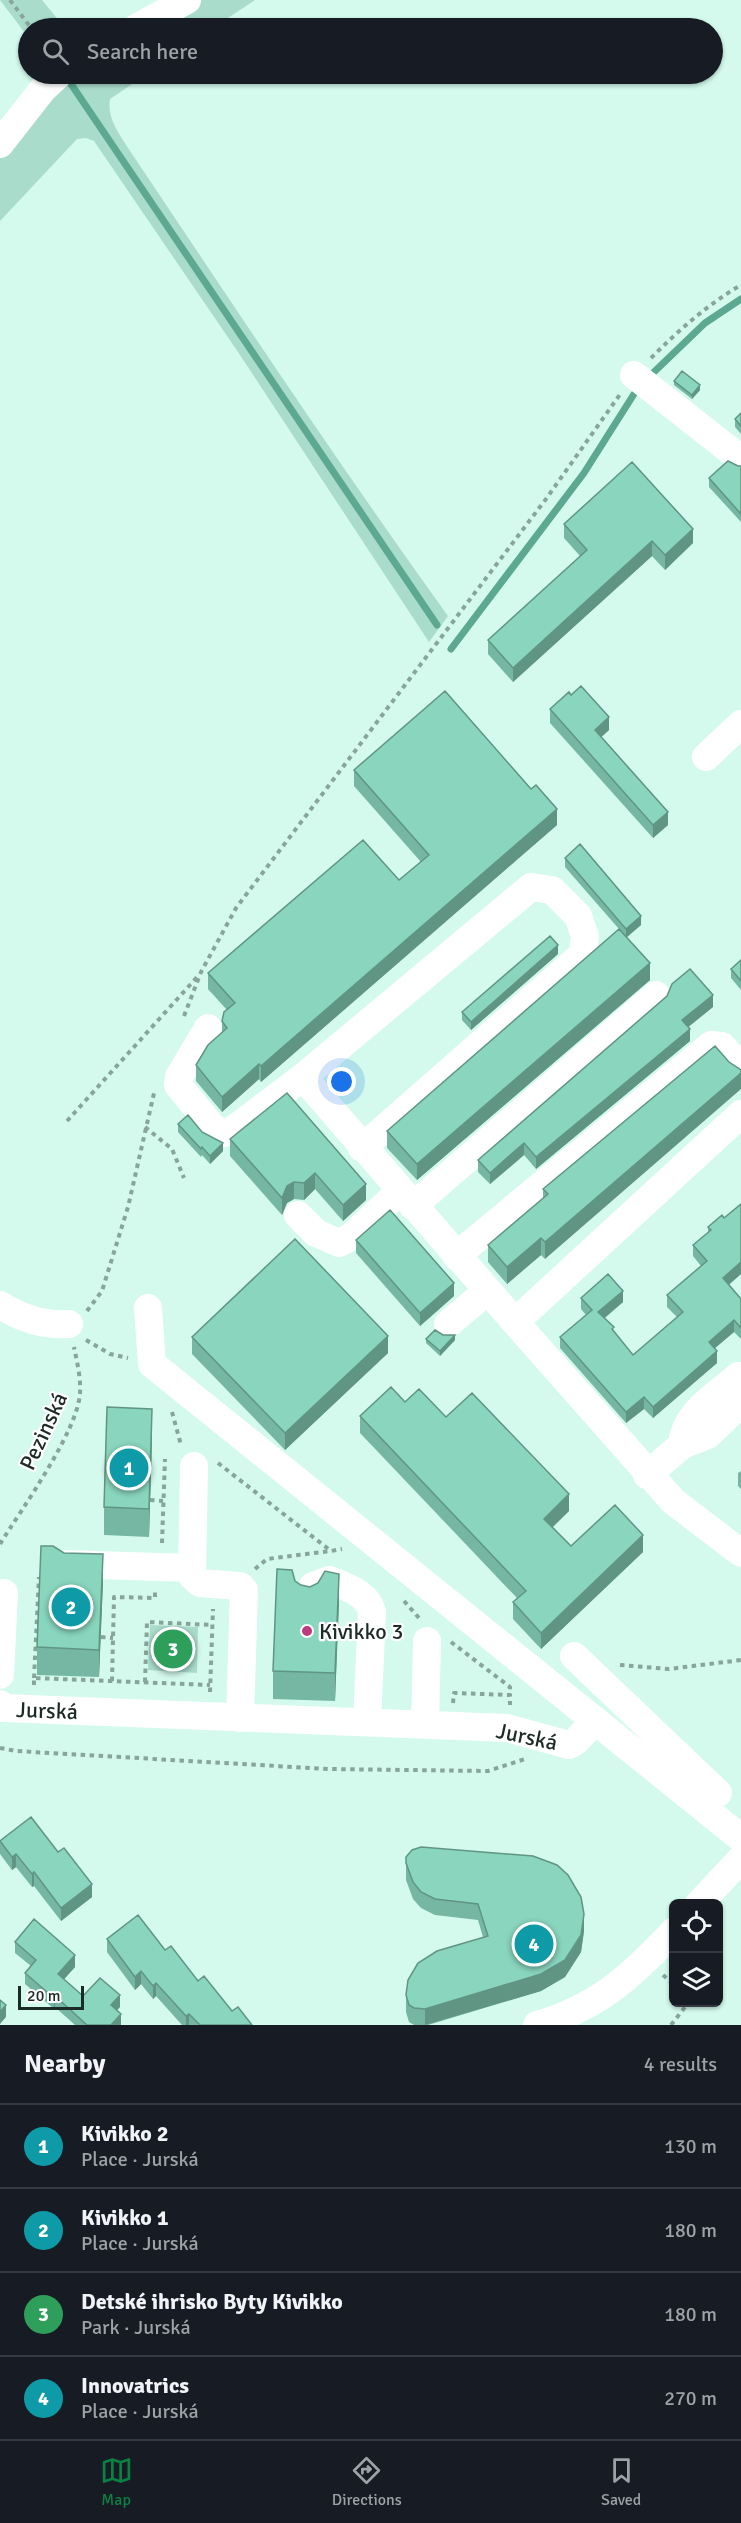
<!DOCTYPE html>
<html lang="en">
<head>
<meta charset="utf-8">
<style>
	:root { --surface:#171b24; --page:#242831; --text:#f1f3f6; --muted:#9ea1a6; --line:#363941; --accent:#0b8043 }
	body { margin:0; font-family:Signika,sans-serif; background:var(--page); color:var(--text) }
	.controls { position:absolute; right:18px; bottom:18px; display:grid; overflow:hidden; border-radius:9px; box-shadow:0 2px 4px #0004 }
	.controls button { width:54px; height:54px; display:grid; place-items:center; padding:0; border:0; border-bottom:2px solid var(--line); background:var(--surface); color:var(--text); font:30px sans-serif }
	.scale { position:absolute; left:18px; bottom:15px; width:66px; box-sizing:border-box; padding-left:6px; border:3px solid #1c2b26; border-top:0; font-size:16px; line-height:21px; white-space:nowrap; color:#1c2b26; -webkit-text-stroke:4px #fff; paint-order:stroke }
	.you { position:absolute; left:342px; top:1082px; width:21px; height:21px; margin:-15px; border:4px solid #fff; border-radius:50%; background:#1a73e8; box-shadow:0 0 0 9px #1a73e833 }
	.badge { display:grid; place-items:center; width:39px; height:39px; border-radius:50%; background:var(--accent); color:#fff; font-size:20px; font-weight:700 }
	.pin { position:absolute; translate:-50% -50%; border:3px solid #fff; box-shadow:0 2px 6px #0006 }
	.list { margin:0; padding:0; list-style:none }
	h2 { display:flex; justify-content:space-between; align-items:center; height:78px; margin:0; padding:0 24px; font-size:26px }
	h2 small { font-size:20px; font-weight:400; color:var(--muted) }
	.list li { display:grid; grid-template-columns:39px 1fr auto; gap:18px; align-items:center; box-sizing:border-box; height:84px; padding:0 24px; border-top:2px solid var(--line) }
	.list b { display:block; font-size:22px; white-space:nowrap }
	.list p { margin:0; font-size:20px; white-space:nowrap; color:var(--muted) }
	.list em { font-size:20px; font-style:normal; color:var(--muted) }
	.icon { flex:none; width:33px; height:33px; fill:none; stroke:currentColor; stroke-width:2; stroke-linecap:round; stroke-linejoin:round }
	.map { position:relative; flex:none; width:741px; height:2025px; overflow:hidden }
	.search { position:absolute; background:var(--surface); box-shadow:0 2px 4px #0004; left:18px; right:18px; top:18px; height:66px; display:flex; align-items:center; gap:15px; box-sizing:border-box; padding:0 21px; border-radius:33px; color:var(--muted); font-size:22px }
	.sheet { height:414px; background:var(--surface) }
	nav { display:flex; justify-content:space-around; align-items:center; box-sizing:border-box; height:84px; border-top:2px solid var(--line); background:var(--surface); font-size:16px; color:var(--muted) }
	nav a { display:grid; justify-items:center; gap:3px }
	nav .on { color:var(--accent) }
	.map>svg:first-child { display:block }
</style>
</head>
<body>
<div class="map">
<svg width="741" height="2025" viewBox="0 0 741 2025">
	<rect width="100%" height="100%" fill="#d3faec"/>
	<path fill="#a9dccb" d="M0,0h42l23,28h-37v9z
		M175,0h80l-42,28h-92z
		M45,74h102l-37,25c-3,18 7,31 16,46 106,158 211,317 322,471l-19,26 -191,-290 -144,-211 -8,-3 -9,1 -77,82v-85z
		M150,1625l48,2 -1,46 -49,-3z"/>
	<g fill="none" stroke-linecap="round" stroke-linejoin="round">
		<path stroke="#5da891" stroke-width="7" d="M69,81l368,544
			M654,372l51,-49 36,-24
			M451,649l133,-176 50,-79"/>
		<path stroke="#88a59a" stroke-width="4" stroke-dasharray="4.5 4.5" stroke-linecap="butt" d="M10,0l21,28
			M651,358c28,-28 56,-53 90,-73
			M184,1016l17,-44 35,-64 310,-409 75,-106
			M67,1121l132,-146
			M145,1127l27,22 12,29
			M87,1311l15,-20 26,-84 26,-114
			M86,1340l24,14 18,4
			M172,1412l9,33
			M218,1463l113,88 11,-2
			M150,1500l13,1
			M162,1543l3,-84
			M0,1544c21,-34 78,-113 80,-151 1,-15 -3,-31 -6,-46
			M255,1569l12,-10 63,-8
			M404,1601l15,17
			M101,1637l12,1
			M451,1642l59,45v8
			M620,1665l49,4 72,-9
			M34,1678l5,-101
			M112,1681l2,-84 41,1v-6
			M145,1682l2,-60 66,3
			M34,1685v-7l176,7
			M210,1692l3,-83
			M453,1703l1,-10 56,2v10
			M0,1748l16,3 312,18 160,2 37,-12
			M663,1975l11,10
			M671,2025l18,-23"/>
		<path stroke="#fff" stroke-width="28" d="M136,28l51,-28
			M0,144l43,-55 16,-15
			M634,375l107,84
			M706,757l35,-33
			M208,1028l-29,49 -1,8 36,44 11,4 8,-3 70,-53 228,-190 21,3 26,26 7,20 -2,18 -221,194
			M303,1077l212,245
			M741,1114l-226,208 158,179 68,52
			M413,1206l243,-211
			M298,1215l18,18 23,10 12,-6 49,-46
			M456,1256l255,-211 11,1 19,22
			M0,1305c21,13 44,21 69,19
			M148,1308l4,56 589,474
			M448,1324l39,-33
			M682,1445c2,-32 34,-49 56,-69h3
			M194,1466l-2,110 8,7 40,3 4,4 -4,128
			M647,1475l35,-30 26,-10 33,-32
			M65,1564l126,4
			M308,1598l5,-12 17,-6c16,7 38,13 42,32l-5,110
			M574,1656l144,137
			M0,1675l4,-82
			M0,1704l4,4 503,20 62,17 7,-4 19,-21
			M425,1725l2,-84
			M699,1904l42,-45
			M537,2025c60,-17 95,-49 137,-94"/>
	</g>
	<path fill="#76b7a3" d="M674,381l26,9 -8,9 -18,-14z
		M741,413v21l-6,-7v-8z
		M738,466h3v56l-32,-35v-9z
		M564,524l129,19 -28,27 -13,-14 -139,126 -25,-28v-14l92,-84 -16,-18z
		M550,709l59,21 -8,7 67,88 -15,13 -103,-115z
		M354,770l203,55 -296,257 -2,-3 -37,33 -26,-31v-16l26,-32v-12l5,-11 -19,-21v-16l191,-93 22,-18 -67,-76z
		M565,858l76,67 -15,12 24,43 -233,200 -30,-32v-17l232,-202 -54,-62z
		M558,954l-87,76 -9,-10v-8z
		M741,960v30l-10,-12v-9z
		M713,1007l-25,20 2,14 -154,128 -12,-14 -34,29 -12,-12v-12z
		M715,1046l-170,213 -4,-4 -34,29 -19,-22v-17l55,-46v-10z
		M287,1093l79,107 -23,21 -28,-32 -11,11 -10,-1 -7,4 -5,12 -52,-59v-17z
		M178,1124l24,8 21,19 -13,13 -8,-9 -1,2 -23,-25z
		M741,1204v70l-13,11 13,14v40l-7,-7 -20,17 3,14 -64,55 -9,-9 -18,14 -66,-75v-11l26,-22 -5,-6v-11l42,4 -18,16 9,15 19,22 44,-38 -10,-10v-12l34,-29 -8,-10v-11l15,-13v-5l16,-9z
		M356,1240l98,56 -34,30 -64,-73z
		M192,1337l196,16 -103,97 -93,-96z
		M426,1339l29,1 -15,16 -14,-13z
		M405,1402l164,109 -16,16 18,19 72,6 -102,97 -28,-30v-17l4,-4 -157,-165v-17z
		M152,1436l-3,101 -45,-2v-28z
		M741,1471v18l-3,-3v-13z
		M295,1581l6,4 38,17 -4,99 -62,-2v-28z
		M103,1582l-4,95 -62,-2v-28z
		M0,1841l92,56 -31,24 -27,-35 -2,1 -16,-20 -4,3 -12,-16z
		M406,1863l178,68 -3,21 -16,25 -24,14 -113,34h-14l-5,-3 -3,-10v-17l77,-58 -5,-17 -43,-5 -14,-7 -8,-9 -7,-19z
		M107,1939l58,11 67,61 20,14h-70l-26,-29 -3,3 -12,-15 -6,6 -28,-38z
		M15,1942l60,25 -11,12 19,17 37,11 -3,3 4,15h-46l-20,-18 -1,2 -29,-25v-11l6,-7 -16,-13z"/>
	<path fill="#609584" d="M700,385v5l-8,9v-4z
		M693,529v14l-28,27v-15z
		M652,541v15l-139,126v-14z
		M609,717v13l-14,13v-13z
		M557,809v16l-296,257v-16z
		M668,812v13l-15,13v-13z
		M641,916v9l-15,13v-9z
		M558,945v9l-87,76v-8z
		M650,963v17l-233,200v-16z
		M713,995v12l-31,25v-12z
		M690,1029v12l-154,128v-12z
		M259,1064v15l-37,33v-15z
		M741,1073v16l-196,170v-17z
		M223,1143v8l-13,13v-8z
		M524,1143v12l-34,29v-11z
		M315,1173v16l-11,11v-17z
		M294,1182v17l-7,4 -5,12v-17l5,-12z
		M366,1184v16l-23,21v-16z
		M541,1238v17l-34,29v-17z
		M741,1262v12l-18,16v-12z
		M454,1283v13l-34,30v-13z
		M623,1291v11l-25,21v-11z
		M734,1320v12l-25,21v-11z
		M455,1335v5l-15,16v-5z
		M388,1336v17l-103,97v-17z
		M717,1351v12l-64,55v-11z
		M644,1397v12l-18,14v-11z
		M152,1409v27l-3,101v-28z
		M569,1494v17l-25,24v-16z
		M643,1535v17l-102,97v-16z
		M103,1554v28l-4,95v-27z
		M339,1574v28l-4,99v-28z
		M16,1854v13l-4,3v-13z
		M34,1872v14l-2,1v-13z
		M92,1884v13l-31,24v-13z
		M584,1914v17l-3,21 -16,25 -24,14 -116,34v-16z
		M75,1955v12l-17,19v-12z
		M141,1971v13l-6,6v-13z
		M156,1983v13l-3,3v-13z
		M120,1995v12l-9,9v-11z
		M55,1996v11l-1,2v-11z
		M6,2005v12l-6,7v-12z
		M121,2014v11h-10z
		M189,2014v11h-3v-9z"/>
	<path fill="#89d5bd" stroke="#609584" stroke-width="1.5" d="M682,371l18,14 -8,10 -18,-14z
		M741,413v13l-6,-7z
		M728,461l10,5h3v48l-32,-36z
		M632,462l61,67 -28,26 -13,-14 -139,127 -25,-28 99,-90 -23,-26z
		M581,686l28,31 -14,13 73,82 -15,13 -103,-116 19,-17 2,3z
		M445,691l86,98 5,-4 21,24 -296,257 -2,-2 -37,33 -26,-32 12,-20 19,-17 -5,-7 2,-9 11,-9 -27,-30 155,-133 36,40 30,-25 -75,-85z
		M580,844l61,72 -15,13 -61,-71z
		M619,929l31,34 -233,201 -30,-33z
		M550,936l8,9 -87,77 -9,-10z
		M741,960v21l-10,-12z
		M690,969l23,26 -31,25 8,9 -154,128 -12,-14 -34,30 -12,-13 189,-164 5,-12z
		M715,1046l14,16 12,8v3l-196,169 -4,-4 -34,29 -19,-22 60,-51 -5,-5z
		M287,1093l79,91 -23,21 -28,-32 -11,10 -10,-1 -7,4 -5,12 -52,-59z
		M188,1115l14,17 21,11 -13,13 -8,-9 -1,2 -23,-25z
		M741,1204v58l-18,16 18,21v29l-7,-8 -25,22 8,9 -64,56 -9,-10 -18,15 -66,-75 32,-27 -11,-12 27,-24 15,17 -25,21 16,15 -2,2 21,26 50,-43 -16,-17 40,-34 -14,-16 18,-15 -3,-3 14,-12 2,3z
		M390,1210l64,73 -34,30 -64,-73z
		M295,1239l93,97 -103,97 -93,-96z
		M435,1330l8,5h12l-15,16 -14,-12z
		M391,1387l14,15 14,-13 27,28 26,-24 97,101 -25,25 27,27 44,-41 28,30 -102,98 -28,-31 13,-11 -166,-175z
		M107,1407l45,2 -3,100 -45,-2z
		M41,1546h12l11,7 39,1 -4,96 -62,-3z
		M277,1569l15,1 3,11 6,4 9,2 8,-4 7,-12 14,3 -4,99 -62,-2z
		M31,1817l27,35 6,-4 28,36 -31,24 -27,-36 -2,2 -16,-20 -4,3 -12,-16z
		M421,1847l112,9 24,9 11,10 13,22 3,17 -3,21 -16,25 -24,14 -116,35 -11,-1 -5,-3 -3,-10 2,-15 10,-17 19,-12 51,-15 -10,-32 -43,-5 -14,-7 -8,-10 -7,-19v-6l6,-7z
		M138,1915l27,35 6,-4 27,35 6,-5 28,35 6,-4 14,18h-52l-11,-11 -3,2 -30,-33 -3,3 -12,-15 -6,6 -28,-38z
		M34,1919l41,36 -17,19 25,22 17,-18 20,17 -9,10 10,9 -10,11h-24l-32,-29 -1,2 -29,-25 11,-13 -21,-18z
		M0,2000l6,5 -6,7z"/>
	<circle fill="#be3a80" stroke="#fff" stroke-width="2" cx="307" cy="1631" r="6"/>
	<g text-anchor="middle" stroke-width="4.5" stroke-linejoin="round" paint-order="stroke">
		<g font-size="22" fill="#1c2b26" stroke="#fff">
			<text transform="translate(43 1431) rotate(-65)" y="8">Pezinská</text>
			<text transform="translate(47 1710) rotate(2)" y="8">Jurská</text>
			<text transform="translate(527 1736) rotate(12)" y="8">Jurská</text>
		</g>
		<g font-size="22" fill="#1c2b26" stroke="#fff" text-anchor="start">
			<text x="319" y="1639">Kivikko 3</text>
		</g>
	</g>
</svg>
<div class="controls">
<button><svg class="icon" aria-label="locate" viewBox="0 0 24 24"><circle cx="12" cy="12" r="6"/><path d="M12 2v4M12 18v4M2 12h4M18 12h4"/></svg></button>
<button><svg class="icon" aria-label="layers" viewBox="0 0 24 24"><path d="M12 4l9 5-9 5-9-5zM3 14l9 5 9-5"/></svg></button>
</div>
<div class="scale">20 m</div>
<div class="you"></div>
<div class="pin badge" style="left:129px;top:1468px;background:#0f9aa8">1</div>
<div class="pin badge" style="left:71px;top:1607px;background:#0f9aa8">2</div>
<div class="pin badge" style="left:173px;top:1649px;background:#2e9e5b">3</div>
<div class="pin badge" style="left:534px;top:1944px;background:#0f9aa8">4</div>
<div class="search"><svg class="icon" aria-label="search" viewBox="0 0 24 24"><circle cx="10" cy="10" r="6"/><path d="M15 15l6 6"/></svg>Search here</div>
</div>
<section class="sheet">
<h2>Nearby<small>4 results</small></h2>
<ul class="list">
<li><span class="badge" style="background:#0f9aa8">1</span><div><b>Kivikko 2</b><p>Place · Jurská</p></div><em>130 m</em></li>
<li><span class="badge" style="background:#0f9aa8">2</span><div><b>Kivikko 1</b><p>Place · Jurská</p></div><em>180 m</em></li>
<li><span class="badge" style="background:#2e9e5b">3</span><div><b>Detské ihrisko Byty Kivikko</b><p>Park · Jurská</p></div><em>180 m</em></li>
<li><span class="badge" style="background:#0f9aa8">4</span><div><b>Innovatrics</b><p>Place · Jurská</p></div><em>270 m</em></li>
</ul>
</section>
<nav>
<a class="on"><svg class="icon" aria-label="map" viewBox="0 0 24 24"><path d="M3 6l6-2 6 2 6-2v14l-6 2-6-2-6 2zM9 4v14M15 6v14"/></svg>Map</a>
<a><svg class="icon" aria-label="directions" viewBox="0 0 24 24"><path d="M12 3l9 9-9 9-9-9zM9 14v-3h6M13 9l2 2-2 2"/></svg>Directions</a>
<a><svg class="icon" aria-label="saved" viewBox="0 0 24 24"><path d="M7 4h10v16l-5-4-5 4z"/></svg>Saved</a>
</nav>
</body>
</html>
